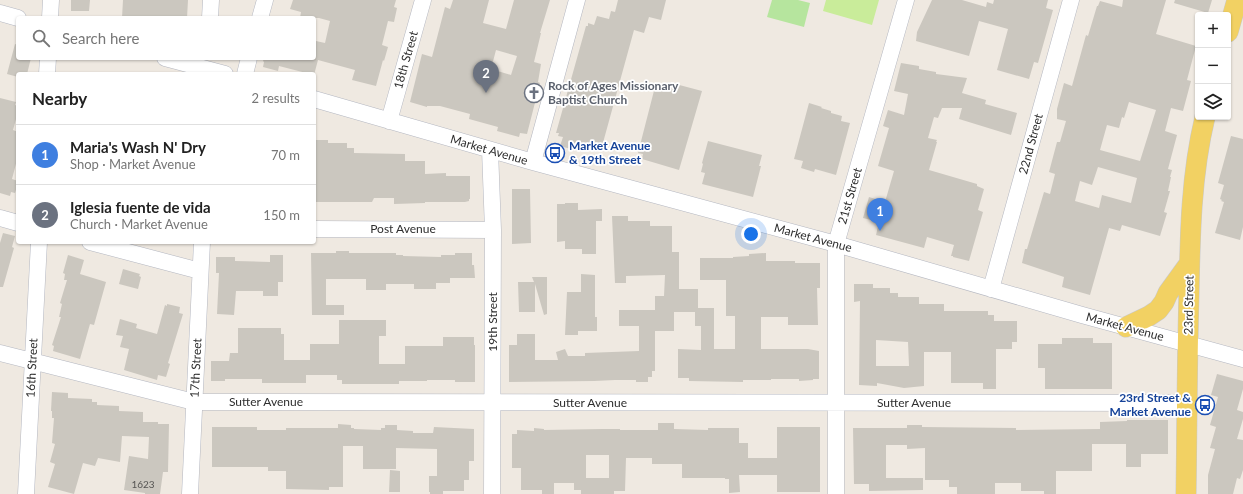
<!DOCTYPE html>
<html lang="en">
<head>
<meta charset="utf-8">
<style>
	:root { --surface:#fff; --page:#f2f2f2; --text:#222; --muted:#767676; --line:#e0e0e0; --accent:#4264fb }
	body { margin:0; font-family:Lato,sans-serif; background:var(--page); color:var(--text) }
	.controls { position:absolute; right:12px; top:12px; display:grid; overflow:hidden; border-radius:4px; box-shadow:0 1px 3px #0004 }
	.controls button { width:36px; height:36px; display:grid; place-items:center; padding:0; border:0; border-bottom:1px solid var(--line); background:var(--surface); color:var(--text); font:20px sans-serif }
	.you { position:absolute; left:751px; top:234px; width:14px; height:14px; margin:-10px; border:3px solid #fff; border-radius:50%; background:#1a73e8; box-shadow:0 0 0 6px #1a73e833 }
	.badge { display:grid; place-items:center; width:26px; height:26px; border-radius:50%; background:var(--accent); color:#fff; font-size:13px; font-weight:700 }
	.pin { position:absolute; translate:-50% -33px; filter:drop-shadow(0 1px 2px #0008) }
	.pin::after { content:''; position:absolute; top:21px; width:14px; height:12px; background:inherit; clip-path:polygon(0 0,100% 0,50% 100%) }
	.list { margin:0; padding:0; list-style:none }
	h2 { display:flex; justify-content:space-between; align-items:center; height:52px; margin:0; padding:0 16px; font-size:17px }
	h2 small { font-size:13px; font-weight:400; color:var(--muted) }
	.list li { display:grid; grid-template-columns:26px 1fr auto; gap:12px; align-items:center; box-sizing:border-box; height:60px; padding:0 16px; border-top:1px solid var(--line) }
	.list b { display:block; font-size:15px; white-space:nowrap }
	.list p { margin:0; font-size:13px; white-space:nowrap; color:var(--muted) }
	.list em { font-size:13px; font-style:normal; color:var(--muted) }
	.icon { flex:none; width:22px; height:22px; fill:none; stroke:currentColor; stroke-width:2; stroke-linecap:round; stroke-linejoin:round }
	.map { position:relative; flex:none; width:1243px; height:494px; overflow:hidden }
	.search { position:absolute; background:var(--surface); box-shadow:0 1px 3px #0004; left:16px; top:16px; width:300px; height:44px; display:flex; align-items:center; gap:10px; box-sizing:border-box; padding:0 14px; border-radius:4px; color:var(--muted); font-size:15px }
	.panel { position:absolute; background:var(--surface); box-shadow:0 1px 3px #0004; left:16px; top:72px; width:300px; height:172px; border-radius:4px }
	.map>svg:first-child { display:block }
</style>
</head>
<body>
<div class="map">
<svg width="1243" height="494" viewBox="0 0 1243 494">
	<rect width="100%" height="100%" fill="#efe9e1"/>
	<path fill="#b6e59e" d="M772,0h26l12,3 -6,24 -37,-10z"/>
	<path fill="#c9ec9a" d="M826,0h53l-7,25 -49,-14z"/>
	<path fill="#cbc7bf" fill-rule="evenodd" d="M71,0h19l-1,11h-18z
		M123,0h65l-1,18h-65z
		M293,0h103l-2,7 3,1 -3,14 -6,-1 -6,24 6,2 -4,14 -1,-1 -7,26 -24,-6 3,-10 -37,-10 -4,15 -35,-9 -1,5 -15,-4 1,-5 -1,-1 1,-3h50v-10l2,-7 9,2 5,-22 -11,-3h-19l1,-6 -11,-3z
		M453,0h36l-6,23 23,6 8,-29h36l-10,33h1l-7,29 7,2 -3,18 2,1 -13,51 -7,-1 -1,4 -22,-6 1,-4 -29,-8 1,-5 -30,-8h-13v1l-17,-5 12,-48 10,3 13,-50 5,2zM496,50l21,6 -6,19 -20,-6z
		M618,0h48l-5,20 -12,-3 -5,16 -10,-3 -33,120 -2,-1 -1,3 -18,-5 -2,4 -18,-5 3,-9 -5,-1 1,-3h-3l30,-107h2v-3l6,2 3,-9 12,3 2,-8 4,1z
		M932,0h30l24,7 1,-5 6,2 1,-4h54l-2,8 7,2 -15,53 -4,-1 -5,17 -32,-9 11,-41 -29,-8 -10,35 -53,-15 1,-9z
		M1123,0h43l-10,34 40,12 -9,34 4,1 -8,30 -12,-3 -6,23 12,4 -9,34 4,1 -2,7h1l-3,14h2l-6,21 3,1 -7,23 -38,-11 -2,6 -11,-3 -19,67 -28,-8 2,-10 -42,-14 3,-14h2l17,-57 6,2 5,-20 -6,-2 8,-30h3l6,-21 -9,-2v-10l7,-26 8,3 14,-51 2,1 9,-30h1l2,-5 22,6zM1129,102l27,8 -16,51 -40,-11 7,-25 12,3 3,-11 2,1zM1098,167l39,11 -6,25 -29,-8 -3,13 -24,-7 5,-20 12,4z
		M1175,0h37l-4,13 -34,-10z
		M15,44l3,1v13h13l-4,16h-9v3l-11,-3z
		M901,63l18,3v3l17,3v2l31,4 -5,15 24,7 -1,4 32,9 -6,22 -52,-16 3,-11h-20l-4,10 -4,-1 -6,21 9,2 -1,2h1l-8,28 48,14v2l7,3 -6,21 5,2 -14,49 -16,-4v-1h-2l3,-11 -27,-8 -3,11 -48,-13 3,-13 -16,-4 6,-21 16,5 9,-31 -16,-5 11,-38 -6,-2 5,-16 16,5 4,-21 -14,-3z
		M668,82l34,9 -23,79 -37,-11 1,-5 -5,-1 18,-70 10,3z
		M0,98l16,4 -1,3 3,1v6l-5,18 5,2v24l-6,23 6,2v2l-3,10 -4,-1 -1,4 -10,-3z
		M809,103l13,4 -1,1 10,3v2l11,3 -1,5 9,2 -14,52 -21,-6 -1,3 -13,-4 2,-7 -9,-2z
		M1231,136l12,3v88l-3,13 -25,-7 9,-31 -3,-1 1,-1 -2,-1 4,-14 -6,-2z
		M314,140h14v3h19v5h7v5l51,1v7h20v13l21,-1v3h24v23h-1v2l-4,1h-40v1l-31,1v-6h-20l-2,4h-58z
		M708,141l54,14 -3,11h2l-8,31 -51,-13 3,-11 -4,-1 2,-8 -1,-1z
		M512,189h18l1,54 -19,1z
		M565,203h13v7l24,-1v12h-6v33h-14v-5h-17v-8l-8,1v-38h8z
		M612,216h16v5h22v5h22v26h7v37h19v19h16v41h21v-33h-9v-36h-26v-22h33v-1l16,-1v-2l17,-1v8h29v2h25v25h-3l1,37h-30v-8h-27v32h47l11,2v28h-6v1l-14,1v-2h-28v1h-28v2l-54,-1v-3h-11v-29l23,1v-24h-6v-14h-21v19h-19v40h-3v6h-4v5h-12v-2h-21l-21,1 -85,1v-37h8v-11h18v26h23l-2,-8 9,-3 3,7h17v-3l54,-2v-25h-20v-16h36v-14h9l1,-21 -39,1v7h-11z
		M3,233l12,3 -3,11 2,1 -11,39h-3v-44z
		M336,251h13v2h47v2h7v1l38,1v-2h14v-2h17v12h2l1,13h-25v5h-14v6h-22v-5h-28v6h-20v-11h-40v26h18v10h-32l-1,-62h25z
		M68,255l16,5 -4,14 26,8 -12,43 -4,-1 -10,35 -27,-8 1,-5 -2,-1 9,-28h-2l3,-13 -2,-1 7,-23h-3l1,-6 -2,-1z
		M270,255h13v27h-5v14h-15v-5h-27l-2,24 -17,-1 2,-41h-3v-16h19v4l35,1z
		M123,269l17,5 -1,2 2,1 -3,12 -19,-5z
		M581,274l14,1v42h2v14h-19v4h-13l2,-43h14z
		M532,277h15v37l-3,1 -9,-31v28h-16l-1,-30h16z
		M854,284h19v4h17v5h8v4h21v7h25v7h44v4h6v6h23v21h-5v7h-16v40h-13v-6h-32v-31h-27v34l-20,2 -27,-5v3l-18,-1 1,-84 -6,1zM876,340l32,2 1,24h-33z
		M167,304l13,3 -1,6 4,1 -15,49 2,1 -4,13 -8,-2 -1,5 -33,-10 5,-21 -9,-2 3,-11 -7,-1 4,-16 17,5 -1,4 21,6 8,-29 2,1z
		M339,320h47v16h-7v28h26v-18h38v-9h31v8h1v37h-20v-2h-28v1h-28v3h-57v-4h-5v-5h-31v8h-44v-4h-37v2h-14v-20h18l1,-8h8v-25h43v6h3v26h26v-16h29z
		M1062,338h31v5h19v46h-67v-21h-7v-24h24z
		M1217,374l26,7v8l-6,21 6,2v7l-6,20 6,1v30l-3,9 -3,-1 -4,16h-25v-19l7,-26 -5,-1 6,-21 -6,-2 8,-28 -7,-2z
		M52,392l16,1v5l24,1v3h5v3l22,1v5l24,1v10h15v2h11l-1,48h-5l-3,22h-15v-1l-21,-3 5,-34 19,3 1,-22 -27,-1 -2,26 -22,-4 -3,8 -12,-3 -9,31 -26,-7 7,-23 -5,-2 5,-18 -3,-1 2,-25h-2v-7h-1z
		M1127,420h41v34h-27v13h-15v-23h-34v27h-36v23h-12v-3h-23v-8h-26v11h-38v-7h-8v-7h-24v-32l-18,1v-4h-21v33h37v12l-54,1v-7h-15l-1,-56h54v-3h15v2l94,1v2l84,-1v-7l27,-1z
		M658,423h16v6l34,1v-2h31v15h9v15h29v-31h43v65h-43v-17h-38l1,17 -11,1v-14h-4v-1h-43v-14h-30v-6h-26l-1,33h-11v3h-33v-4h-7v-7h-20v11h-12v-4h-21v-22h-9v-34h5v-4l17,1v-3l10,1v1l58,-1h18v1h38zM586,455h23v23h-23z
		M338,424l13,1v3h3v1l27,1v-2h4v-3h12v5l16,1v2h20l1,-6 40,2v32h-5v19h-5v11h-21v3h-13v-2h-1v-16h8v-27l-41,-1v21h-33v-23h-20v41h-14v3l-43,-1v-18h-18v-4h-56v-40h45v3h29v-2h52z
		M390,470l10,1v21h-11z"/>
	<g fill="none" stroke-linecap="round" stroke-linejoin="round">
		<g stroke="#b4b7c1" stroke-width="17">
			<path id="minor" d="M0,13l18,5
				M50,18l1,-18
				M210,18l1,-18
				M260,18l5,-18
				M165,58l60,16
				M47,74l1,-16
				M245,74l4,-16
				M314,99l219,63 303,82 246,71 161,44
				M389,121l34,-121
				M490,150l3,80 -1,264
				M533,162l44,-162
				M0,218l18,5
				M314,229l179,1
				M90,242l110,29
				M991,289l80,-289
				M0,353l194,49 993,1
				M26,494l13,-252
				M190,494l12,-252
				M836,494v-250l70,-244"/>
		</g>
		<g stroke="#c9c9c9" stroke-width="21">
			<path id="major" d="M1228,32l9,-32
				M1126,327l23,-11 9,-6 6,-8 4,-9 21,-29
				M1186,494c1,-67 1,-133 3,-200 1,-59 2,-119 16,-177"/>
		</g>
		<use href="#minor" stroke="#fff" stroke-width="16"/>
		<use href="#major" stroke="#f2d163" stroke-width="20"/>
	</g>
	<defs>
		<g id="church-ring" transform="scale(1)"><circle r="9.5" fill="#fff" stroke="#6b7280" stroke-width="1.5"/><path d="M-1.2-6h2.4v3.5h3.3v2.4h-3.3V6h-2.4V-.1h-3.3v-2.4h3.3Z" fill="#6b7280"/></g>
		<g id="bus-ring" transform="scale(1)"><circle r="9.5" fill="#fff" stroke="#1a4fb4" stroke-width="1.5"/><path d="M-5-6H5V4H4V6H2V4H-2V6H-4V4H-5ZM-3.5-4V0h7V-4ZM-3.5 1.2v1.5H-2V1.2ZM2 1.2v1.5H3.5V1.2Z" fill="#1a4fb4"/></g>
	</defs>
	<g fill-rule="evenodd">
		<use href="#church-ring" x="534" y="93"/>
		<use href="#bus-ring" x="555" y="153"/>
		<use href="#bus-ring" x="1205" y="405"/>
	</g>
	<g text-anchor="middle" stroke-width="3.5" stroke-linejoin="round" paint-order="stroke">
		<g font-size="10" fill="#555452">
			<text x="143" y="488">1623</text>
		</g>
		<g font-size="12" fill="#2e2e2e" stroke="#fff">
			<text transform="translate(406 60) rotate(-74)" y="4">18th Street</text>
			<text transform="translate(1031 144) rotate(-75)" y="4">22nd Street</text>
			<text transform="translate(489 150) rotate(16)" y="4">Market Avenue</text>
			<text transform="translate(850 196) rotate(-74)" y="4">21st Street</text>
			<text x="403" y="233">Post Avenue</text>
			<text transform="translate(813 238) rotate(15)" y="4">Market Avenue</text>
			<text transform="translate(1189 305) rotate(-89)" y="4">23rd Street</text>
			<text transform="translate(493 322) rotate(-90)" y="4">19th Street</text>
			<text transform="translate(1125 327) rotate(15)" y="4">Market Avenue</text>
			<text transform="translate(32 368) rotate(-87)" y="4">16th Street</text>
			<text transform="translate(196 368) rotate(-87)" y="4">17th Street</text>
			<text x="266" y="406">Sutter Avenue</text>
			<text x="590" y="407">Sutter Avenue</text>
			<text x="914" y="407">Sutter Avenue</text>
		</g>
		<g font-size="12" font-weight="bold" fill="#5b616d" stroke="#fff" text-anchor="start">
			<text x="548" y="90">Rock of Ages Missionary<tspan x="548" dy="14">Baptist Church</tspan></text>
		</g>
		<g font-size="12" font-weight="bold" fill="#164399" stroke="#fff" text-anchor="start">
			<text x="569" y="150">Market Avenue<tspan x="569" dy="14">&amp; 19th Street</tspan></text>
			<text x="1191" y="402" text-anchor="end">23rd Street &amp;<tspan x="1191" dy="14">Market Avenue</tspan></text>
		</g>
	</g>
</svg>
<div class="controls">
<button>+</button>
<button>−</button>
<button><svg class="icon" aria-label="layers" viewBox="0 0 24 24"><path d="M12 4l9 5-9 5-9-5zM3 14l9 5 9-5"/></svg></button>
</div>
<div class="you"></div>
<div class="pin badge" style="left:880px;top:231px;background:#3f7fe0">1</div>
<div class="pin badge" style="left:486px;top:93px;background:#6b7280">2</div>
<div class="search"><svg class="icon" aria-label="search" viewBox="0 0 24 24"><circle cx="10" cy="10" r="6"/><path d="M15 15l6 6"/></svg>Search here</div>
<section class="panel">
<h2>Nearby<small>2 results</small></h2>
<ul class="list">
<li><span class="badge" style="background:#3f7fe0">1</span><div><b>Maria's Wash N' Dry</b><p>Shop · Market Avenue</p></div><em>70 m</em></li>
<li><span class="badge" style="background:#6b7280">2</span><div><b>Iglesia fuente de vida</b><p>Church · Market Avenue</p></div><em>150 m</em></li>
</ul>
</section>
</div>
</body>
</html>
